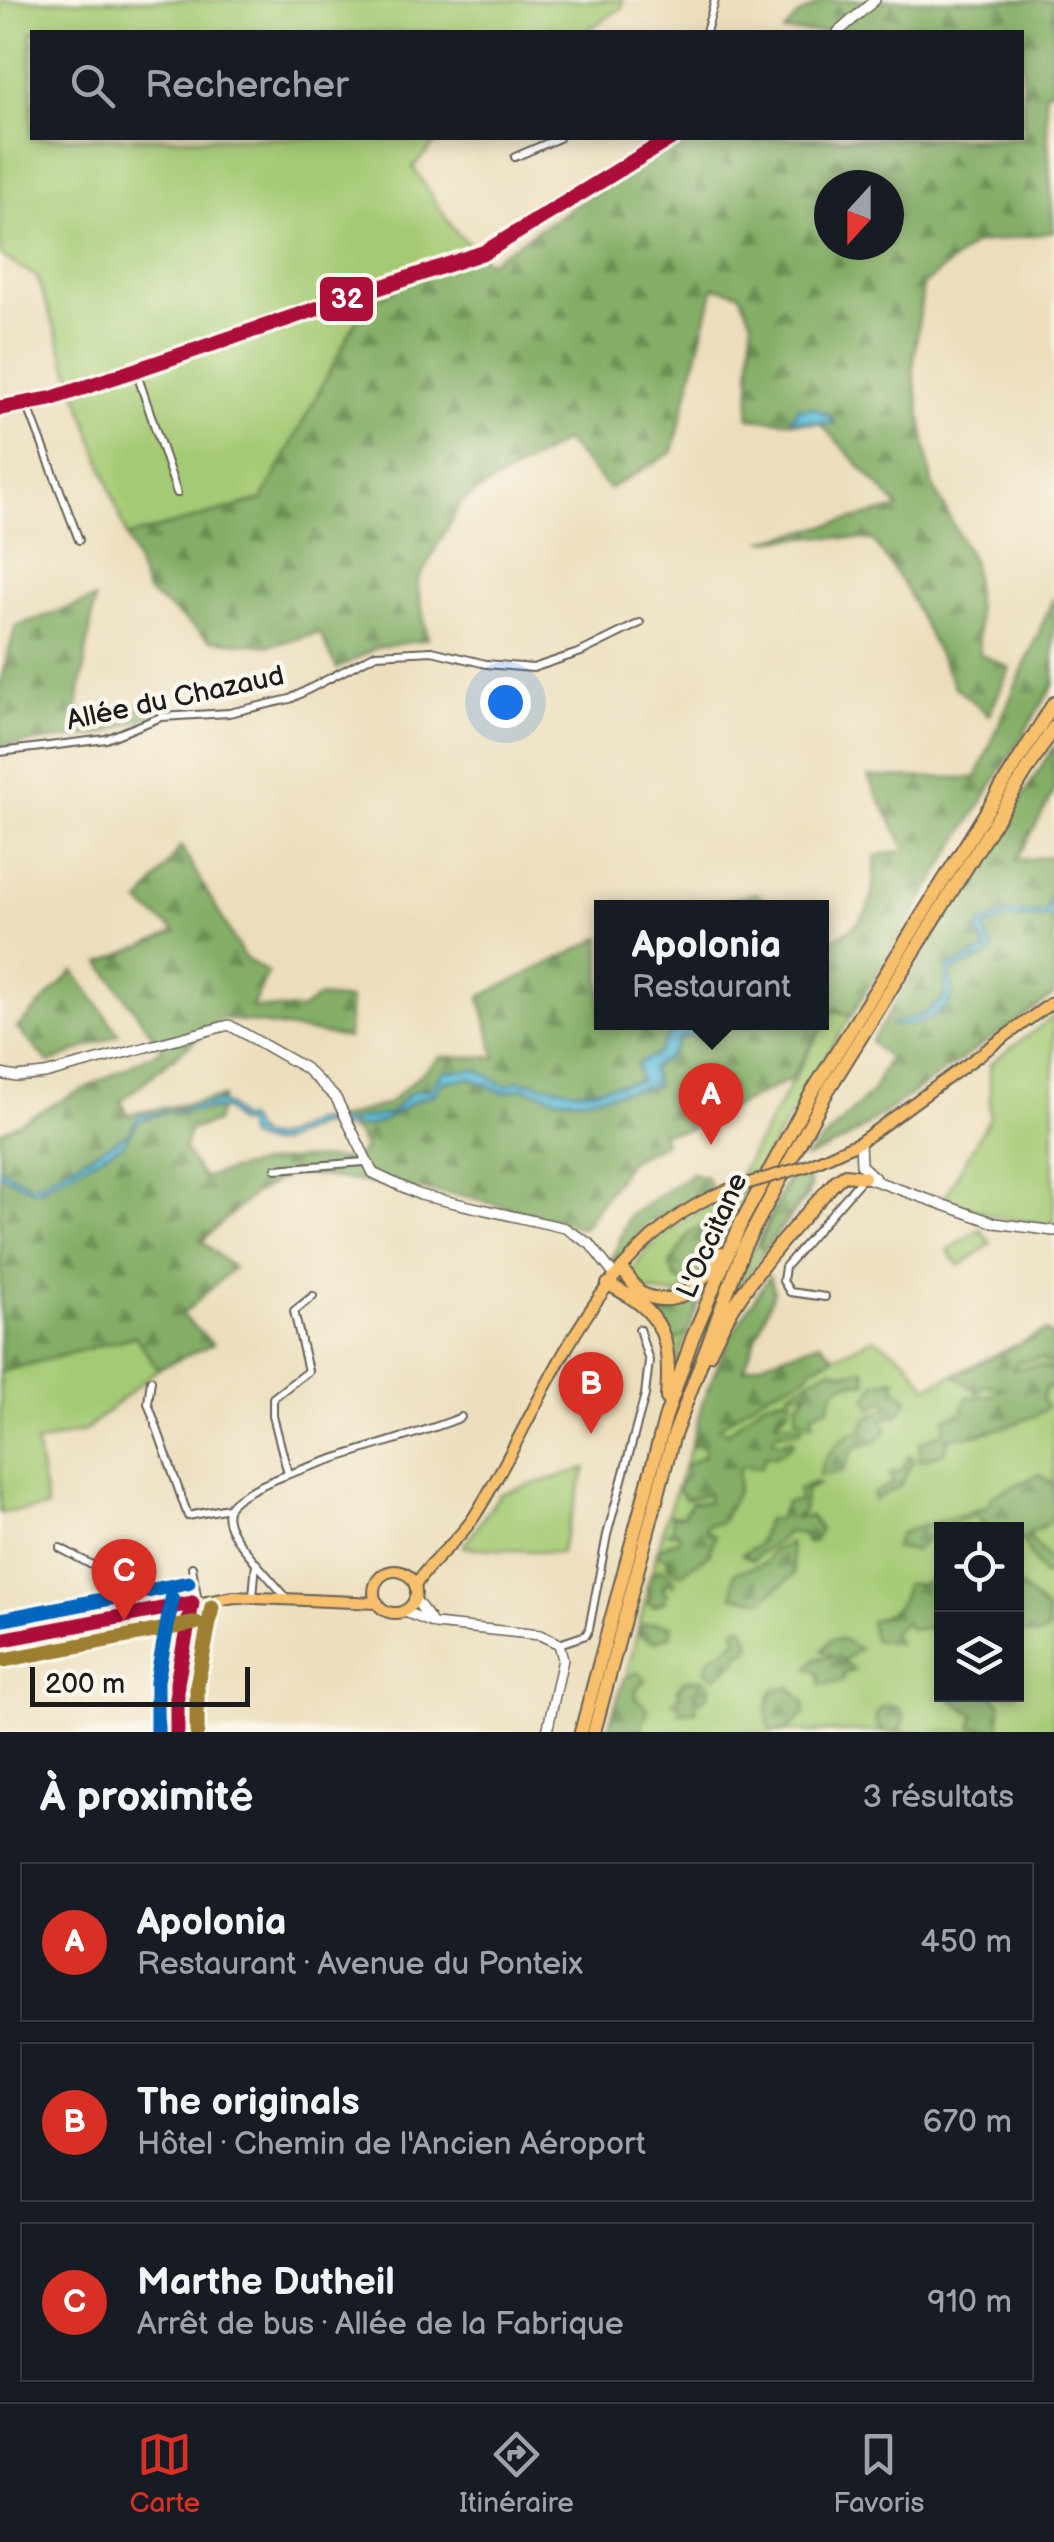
<!DOCTYPE html>
<html lang="fr">
<head>
<meta charset="utf-8">
<style>
	:root { --surface:#171b24; --page:#20242c; --text:#f1f3f6; --muted:#9ea1a6; --line:#363941; --accent:#d93025 }
	body { margin:0; font-family:"Balsamiq Sans",sans-serif; background:var(--page); color:var(--text) }
	.controls { position:absolute; right:30px; bottom:30px; display:grid; overflow:hidden; border-radius:0px; box-shadow:0 5px 15px #0003 }
	.controls button { width:90px; height:90px; display:grid; place-items:center; padding:0; border:0; border-bottom:2px solid var(--line); background:var(--surface); color:var(--text); font:50px sans-serif }
	.compass { position:absolute; left:814px; top:170px; width:90px; height:90px; border-radius:50%; background:var(--surface); box-shadow:0 5px 15px #0003; rotate:201deg }
	.scale { position:absolute; left:30px; bottom:25px; width:220px; box-sizing:border-box; padding-left:10px; border:5px solid #1c1c1c; border-top:0; font-size:28px; line-height:35px; white-space:nowrap; color:#1c1c1c; -webkit-text-stroke:8px #fbf7ec; paint-order:stroke }
	.you { position:absolute; left:505px; top:702px; width:35px; height:35px; margin:-25px; border:8px solid #fff; border-radius:50%; background:#1a73e8; box-shadow:0 0 0 15px #1a73e833 }
	.badge { display:grid; place-items:center; width:65px; height:65px; border-radius:50%; background:var(--accent); color:#fff; font-size:32px; font-weight:700 }
	.pin { position:absolute; translate:-50% -82px; filter:drop-shadow(0 2px 5px #0008) }
	.pin::after { content:''; position:absolute; top:52px; width:35px; height:30px; background:inherit; clip-path:polygon(0 0,100% 0,50% 100%) }
	.popup { position:absolute; left:594px; top:900px; width:235px; height:130px; box-sizing:border-box; display:grid; place-content:center; border-radius:0px; background:var(--surface); filter:drop-shadow(0 2px 8px #0005); font-size:32px; white-space:nowrap; color:var(--muted) }
	.popup b { font-size:38px; color:var(--text) }
	.popup::after { content:''; position:absolute; left:50%; top:100%; margin-left:-20px; border:20px solid transparent; border-top-color:var(--surface) }
	.list { margin:0; padding:0; list-style:none }
	h2 { display:flex; justify-content:space-between; align-items:center; height:130px; margin:0; padding:0 40px; font-size:42px }
	h2 small { font-size:32px; font-weight:400; color:var(--muted) }
	.list li { display:grid; grid-template-columns:65px 1fr auto; gap:30px; align-items:center; box-sizing:border-box; height:160px; margin:0 20px 20px; padding:0 20px; border:2px solid var(--line); border-radius:0px }
	.list b { display:block; font-size:38px; white-space:nowrap }
	.list p { margin:0; font-size:32px; white-space:nowrap; color:var(--muted) }
	.list em { font-size:32px; font-style:normal; color:var(--muted) }
	.icon { flex:none; width:55px; height:55px; fill:none; stroke:currentColor; stroke-width:2; stroke-linecap:round; stroke-linejoin:round }
	.map { position:relative; flex:none; width:1054px; height:1732px; overflow:hidden }
	.search { position:absolute; background:var(--surface); box-shadow:0 5px 15px #0003; left:30px; right:30px; top:30px; height:110px; display:flex; align-items:center; gap:25px; box-sizing:border-box; padding:0 35px; border-radius:0px; color:var(--muted); font-size:38px }
	.sheet { height:670px; background:var(--surface) }
	nav { display:flex; justify-content:space-around; align-items:center; box-sizing:border-box; height:140px; border-top:2px solid var(--line); background:var(--surface); font-size:28px; color:var(--muted) }
	nav a { display:grid; justify-items:center; gap:5px }
	nav .on { color:var(--accent) }
	.map>svg:first-child { display:block }
</style>
</head>
<body>
<div class="map">
<svg width="1054" height="1732" viewBox="0 0 1054 1732">
	<defs>
		<pattern id="forest-firs" width="22" height="20" patternUnits="userSpaceOnUse" patternTransform="scale(2.5)"><rect width="22" height="20" fill="#84ae66"/><path d="M5 1l3.5 6h-7zM16 11l3.5 6h-7z" fill="#6b8d53"/></pattern>
		<pattern id="water-waves" width="16" height="10" patternUnits="userSpaceOnUse" patternTransform="scale(2.5)"><rect width="16" height="10" fill="#59bbd8"/><path d="M0 5q4-4 8 0t8 0" fill="none" stroke="#4da0b9"/></pattern>
	</defs>
	<rect width="100%" height="100%" fill="#fbf7ec"/>
	<filter id="ink" filterUnits="userSpaceOnUse"><feTurbulence type="fractalNoise" baseFrequency=".01" numOctaves="2"/><feDisplacementMap in="SourceGraphic" scale="20" xChannelSelector="R" yChannelSelector="G"/><feConvolveMatrix kernelMatrix="1 2 1 2 8 2 1 2 1" color-interpolation-filters="sRGB"/></filter>
	<filter id="wash" filterUnits="userSpaceOnUse"><feTurbulence type="fractalNoise" baseFrequency=".0048" numOctaves="4" result="noise"/><feDisplacementMap in="SourceGraphic" scale="40" xChannelSelector="R" yChannelSelector="G"/><feGaussianBlur stdDeviation="2.25" result="paint"/><feColorMatrix in="noise" values="0 0 0 0 0 0 0 0 0 0 0 0 0 0 0 0 0 1.4 0 .05"/><feComposite in="paint" operator="in"/></filter>
	<g filter="url(#wash)">
		<rect width="100%" height="100%" fill="#ecdebc"/>
		<path fill="#a5ca74" stroke="#607348" stroke-width="2.5" fill-rule="evenodd" d="M0,0h623l-1,8 -38,24h-552v106h408l-27,29 41,63 18,17 -108,59 -102,194 -135,37 -90,-260 -37,-22z
			M833,1009l18,7 -94,155 -17,3z
			M1054,1016v208l-50,-5 -60,-21 46,-81v-53z
			M807,1175l4,12 -4,10 -43,53 -43,70 66,-141z
			M746,1189l-18,34 -9,-6 -29,15 -20,33 6,14 14,6 -13,10 -36,-4 -9,-17c14,-36 80,-73 114,-85z
			M980,1229l11,15 -32,22 -11,-16z
			M708,1280l-36,94c0,-30 -3,-53 -28,-73l22,4z
			M1046,1331l8,7v394h-442l54,-214 34,-97 174,-83 31,20 23,29zM942,1530h74v164h-74z
			M136,1336l22,33 -74,62 -48,13 11,64 -47,5v-141z
			M586,1468l-26,85 -97,-6 37,-53z"/>
		<path fill="url(#forest-firs)" stroke="#506541" stroke-width="2.5" fill-rule="evenodd" d="M825,0h229v88l-9,4 9,140 -80,12 -51,41 -10,84 19,115 41,78 7,92 30,14 -21,47 -35,-29 -49,-99 -32,-47 -58,-4 -52,5 136,-33 -78,-84 -72,-6 3,-97 -12,-28 -26,-6 -41,165 -64,37 -44,-48 -103,60 -45,82 11,56 -52,9 -39,21 -17,-36 -52,13 -57,-6 -64,-48 -20,-55 135,-37 102,-194 108,-59 16,15 192,-124h342v-106h-238l12,-15zM829,185h60v60h-60z
			M1054,597v87l-203,332 -18,-6 -43,70 -106,51 -23,1 4,11 -34,16 -48,69 -114,-31 -176,-25 -42,24 -49,45 31,27 -51,47 31,29 -55,25 -23,-33 -135,36v-240l162,-83 -61,-86 75,-31 -36,-28 41,-58 63,111 24,16 -16,34 48,3 19,-13 31,3 -2,38 -126,-20 -101,83 7,13 95,-17 -7,25 -27,8 -5,20 19,28c52,-17 96,-22 150,-18l11,-11 -6,-14 -23,-16 52,-15 53,-47h56l-16,-60 121,-59v84h220v-76c51,-27 51,-34 55,-90l30,-6 -38,-73 108,1z
			M95,599l-18,113 77,-7v10l-50,19 -104,12v-64l16,-56z
			M1054,746v46l-37,68 37,-4v139l-210,146 -40,18 68,-67 16,-34 -17,-16z
			M756,893l16,14h-74z
			M74,971l45,63 -70,29 -32,-35z
			M692,1173l14,4 5,11 -64,36 -29,43 -7,-4 17,-46z
			M790,1178l18,1 3,8 -47,63 -5,-5z
			M719,1217l9,6 -31,56 -7,6 -14,-6 -6,-14 20,-33z
			M769,1276l5,15 -30,78 76,-27 14,14 -23,12 -3,7 -45,20 -44,32 8,6 37,-31 28,-7 -3,14 -14,12 28,4 -2,6 -23,1 -6,7 7,4 13,-4 2,4 -20,14 -8,-2 -6,13 -18,-2 -4,6c3,23 -8,29 -16,50l-16,3v6l9,4 -5,18 -29,21 -13,-7v-9l-12,-4 2,-5 21,-10v-6l-11,-1 6,-4 -3,-13 11,1 10,-14h16v-8l-22,5 -9,-11 10,-14 -3,-7 21,-12 -2,-10 -12,1 12,-46 26,-61z
			M691,1296l8,8 -11,28 -16,11 -14,-29 8,-9z
			M1046,1331l8,7v28l-13,-8 -24,4 -4,7 26,-4 14,5 1,17 -8,1 -4,10 5,9c-13,14 -84,34 -102,30l3,6 -4,10 -25,8 1,-18 24,-12 1,-13 17,-5 5,-16 23,-2 13,-7 -19,-3 -7,7 -22,-17z
			M830,1369l17,4 17,-4 3,14c-21,0 -32,-4 -38,24l-16,5 -1,12 -16,-6 1,-15 11,-10 -18,-2z
			M896,1379l-2,7 14,14 -11,17 -15,2 6,11 -13,12 -21,6 -11,23 -24,5c2,-20 25,-42 44,-47l2,-10 24,-12 -3,-7 -15,8 -4,-11 9,-14z
			M909,1455l5,4 -14,27 -26,14 -1,-6 21,-12 -5,-8 14,-5z
			M1040,1474l14,12v33l-26,16 26,31 -11,10 -27,-46 -29,-1 -11,-15 -34,14 -28,23 -19,-4 5,-14 87,-26 5,-11z
			M815,1482l4,2 -13,6 -3,21 -8,6 15,-1 10,14 -6,12 -8,1 -3,-9 -16,-2c-10,15 -24,15 -34,28l-11,-6 15,-8 10,-27 10,1 10,-18 12,-1 -1,-12z
			M790,1543l4,32 -32,25 -29,-4 1,-23 32,-10 6,-12z
			M663,1569l12,11 -2,5 -6,-4 -5,8 5,3 -2,9 -12,5 -5,-3 3,-7 -5,-6 5,-17z
			M941,1572v20l-10,10 10,13v35l-11,-22 -21,1 -4,-7 -14,12 7,9 -25,-4 -3,-18c20,-6 33,-15 36,-37h18z
			M1021,1587l26,25 1,19 -11,5 -18,-4 -3,-41z
			M655,1623l17,3 -2,10 -16,6 -15,-8 3,-9z
			M742,1625l9,18 -5,9h-7l-2,9 -22,16 -10,-6 5,-13 28,-18 -3,-10z
			M842,1639l18,10 -17,11 11,10 -10,4 -2,8 -22,3 -1,-11 -11,-6 8,-9 16,-3 -10,-5 8,-11z
			M637,1672l9,8 -9,8 -1,10 12,11 -7,20 -34,3 17,-54z
			M704,1678l6,7 -2,10 -8,7 -5,-9 1,18 -17,2 1,-8 -7,-3 7,-7 -2,-6 6,-8z
			M790,1687l14,15 1,12 -19,16 -15,2c-6,-15 -6,-28 3,-43z
			M945,1695h47l9,9 -2,27 -28,-4 4,-12z
			M876 1719a14 14 0 1 1 28 0a14 14 0 1 1-28 0Z"/>
		<path fill="url(#water-waves)" stroke="#3a6c7a" stroke-width="2.5" d="M813,407l15,7 7,10 -44,-4 6,-12z
			M1054,884v33l-45,2 -25,9 9,21 -5,7 -36,15c-4,9 1,15 0,24 -4,21 -45,37 -62,29l31,-8 23,-18 3,-31 39,-17 -9,-18 5,-9 28,-10 36,-1z
			M703,1023h42l-64,15 -14,20 -16,11 5,17 -75,13 -26,-1 -31,-10 -21,5 -33,-15 -28,4 -8,13c-34,5 -40,32 -80,32l-3,-7 39,-6c15,-15 19,-26 40,-25l14,-18 34,-1 29,16 12,-6 60,11 61,-10 -3,-17 21,-11 12,-20z
			M218,1102l11,4 10,13h7l14,18c21,4 29,-4 46,-13 12,-7 28,-3 41,-2l2,7c-10,-2 -22,-6 -32,-3 -27,9 -36,28 -69,12l-4,-14 -8,-1 -11,-14 -58,3 -28,9 -16,23 -88,47 -35,-17v-6l33,18 96,-53 9,-17z"/>
	</g>
	<g filter="url(#ink)">
		<g fill="none" stroke-linecap="round" stroke-linejoin="round">
			<g stroke="#656054" stroke-width="10">
				<path id="minor" d="M706,32l9,-32
					M515,157l44,-19
					M136,371l41,122
					M27,404l52,136
					M0,752l106,-13 55,-22 68,-4 61,-14 86,-45 56,-3 54,13 47,4 48,-16 59,-29
					M276,1169l88,-7
					M825,1297l-35,-5 -7,-11 2,-14 76,-87
					M151,1380l-3,23 40,113 40,-8
					M288,1474l-15,-58v-18l35,-27 -14,-60 19,-15
					M60,1548l43,23 12,46
					M256,1563c-10,-13 -33,-35 -28,-53 9,-32 193,-73 233,-93
					M192,1567l6,35
					M253,1596l3,-33 30,34
					M559,1644l27,-9 3,-6 18,-94 38,-140 4,-34 -10,-32
					M177,1732v-49l14,-78"/>
			</g>
			<g stroke="#656054" stroke-width="12">
				<path id="tertiary" d="M838,32l37,-32
					M0,408l50,-9 435,-147 186,-114
					M0,1074l17,3 28,-3 184,-49 76,43 31,30 37,75 47,22 145,33 25,16 25,32
					M860,1142l1,23 14,13
					M864,1177l131,46 59,8
					M414,1598l16,21
					M403,1611l32,13 105,11 19,9 4,15 -16,73"/>
			</g>
			<g stroke="#656054" stroke-width="14">
				<path id="primary" d="M807,1166l53,-24 194,-141
					M374 1592a21 21 0 1 1 42 0a21 21 0 1 1-42 0Z
					M415,1586c15,-26 42,-43 59,-69 72,-113 120,-279 258,-329
					M0,1640l234,-43 144,6"/>
			</g>
			<g stroke="#656054" stroke-width="16">
				<path id="motorway" d="M622,1269l18,24c38,19 62,-8 80,-40
					M608,1284c57,29 63,53 59,114
					M709,1354c29,-68 79,-120 128,-174l8,-5 19,2
					M581,1732l84,-313 27,-80 49,-116 71,-131 242,-389
					M594,1732l79,-294 71,-191 84,-157 226,-363"/>
			</g>
			<use href="#minor" stroke="#fff" stroke-width="6"/>
			<use href="#tertiary" stroke="#fff" stroke-width="9"/>
			<use href="#primary" stroke="#f8bf6c" stroke-width="10"/>
			<use href="#motorway" stroke="#f8bf6c" stroke-width="12"/>
			<g stroke="#656054" stroke-width="14" stroke-linecap="butt">
				<path id="primary-bridge" d="M732,1188l75,-22"/>
			</g>
			<use href="#primary-bridge" stroke="#f8bf6c" stroke-width="10"/>
			<g stroke="#fbf7ec" stroke-width="22">
				<path id="bus-1" d="M0,408l50,-9 435,-147 186,-114
					M0,1640l192,-37
					M177,1732v-49l15,-80"/>
			</g>
			<g stroke="#fbf7ec" stroke-width="22">
				<path id="bus-2" d="M4,1660l192,-37
					M197,1732v-47l15,-78"/>
			</g>
			<g stroke="#fbf7ec" stroke-width="22">
				<path id="bus-3" d="M0,1620l188,-37
					M157,1732v-51l15,-82"/>
			</g>
			<use href="#bus-1" stroke="#ad0e3a" stroke-width="15"/>
			<use href="#bus-2" stroke="#9e7f30" stroke-width="15"/>
			<use href="#bus-3" stroke="#0065bd" stroke-width="15"/>
		</g>
	</g>
	<g text-anchor="middle" stroke-width="9" stroke-linejoin="round" paint-order="stroke">
		<g font-size="28" fill="#1c1c1c" stroke="#fbf7ec">
			<text transform="translate(175 697) rotate(-12)" y="10">Allée du Chazaud</text>
			<text transform="translate(711 1235) rotate(-66)" y="10">L'Occitane</text>
		</g>
	</g>
	<rect stroke="#fbf7ec" stroke-width="4" x="318" y="275" width="57" height="48" rx="10" fill="#ad0e3a"/>
	<g font-size="28" text-anchor="middle" font-weight="bold" fill="#fff">
		<text x="347" y="308">32</text>
	</g>
</svg>
<div class="controls">
<button><svg class="icon" aria-label="locate" viewBox="0 0 24 24"><circle cx="12" cy="12" r="6"/><path d="M12 2v4M12 18v4M2 12h4M18 12h4"/></svg></button>
<button><svg class="icon" aria-label="layers" viewBox="0 0 24 24"><path d="M12 4l9 5-9 5-9-5zM3 14l9 5 9-5"/></svg></button>
</div>
<svg class="compass" viewBox="-18 -18 36 36"><path d="M0-13l5 13h-10z" fill="#e53935"/><path d="M0 13l5-13h-10z" fill="#9ea1a6"/></svg>
<div class="scale">200 m</div>
<div class="you"></div>
<div class="pin badge" style="left:711px;top:1145px">A</div>
<div class="popup"><b>Apolonia</b>Restaurant</div>
<div class="pin badge" style="left:591px;top:1434px">B</div>
<div class="pin badge" style="left:124px;top:1621px">C</div>
<div class="search"><svg class="icon" aria-label="search" viewBox="0 0 24 24"><circle cx="10" cy="10" r="6"/><path d="M15 15l6 6"/></svg>Rechercher</div>
</div>
<section class="sheet">
<h2>À proximité<small>3 résultats</small></h2>
<ul class="list">
<li><span class="badge">A</span><div><b>Apolonia</b><p>Restaurant · Avenue du Ponteix</p></div><em>450 m</em></li>
<li><span class="badge">B</span><div><b>The originals</b><p>Hôtel · Chemin de l'Ancien Aéroport</p></div><em>670 m</em></li>
<li><span class="badge">C</span><div><b>Marthe Dutheil</b><p>Arrêt de bus · Allée de la Fabrique</p></div><em>910 m</em></li>
</ul>
</section>
<nav>
<a class="on"><svg class="icon" aria-label="map" viewBox="0 0 24 24"><path d="M3 6l6-2 6 2 6-2v14l-6 2-6-2-6 2zM9 4v14M15 6v14"/></svg>Carte</a>
<a><svg class="icon" aria-label="directions" viewBox="0 0 24 24"><path d="M12 3l9 9-9 9-9-9zM9 14v-3h6M13 9l2 2-2 2"/></svg>Itinéraire</a>
<a><svg class="icon" aria-label="saved" viewBox="0 0 24 24"><path d="M7 4h10v16l-5-4-5 4z"/></svg>Favoris</a>
</nav>
</body>
</html>
